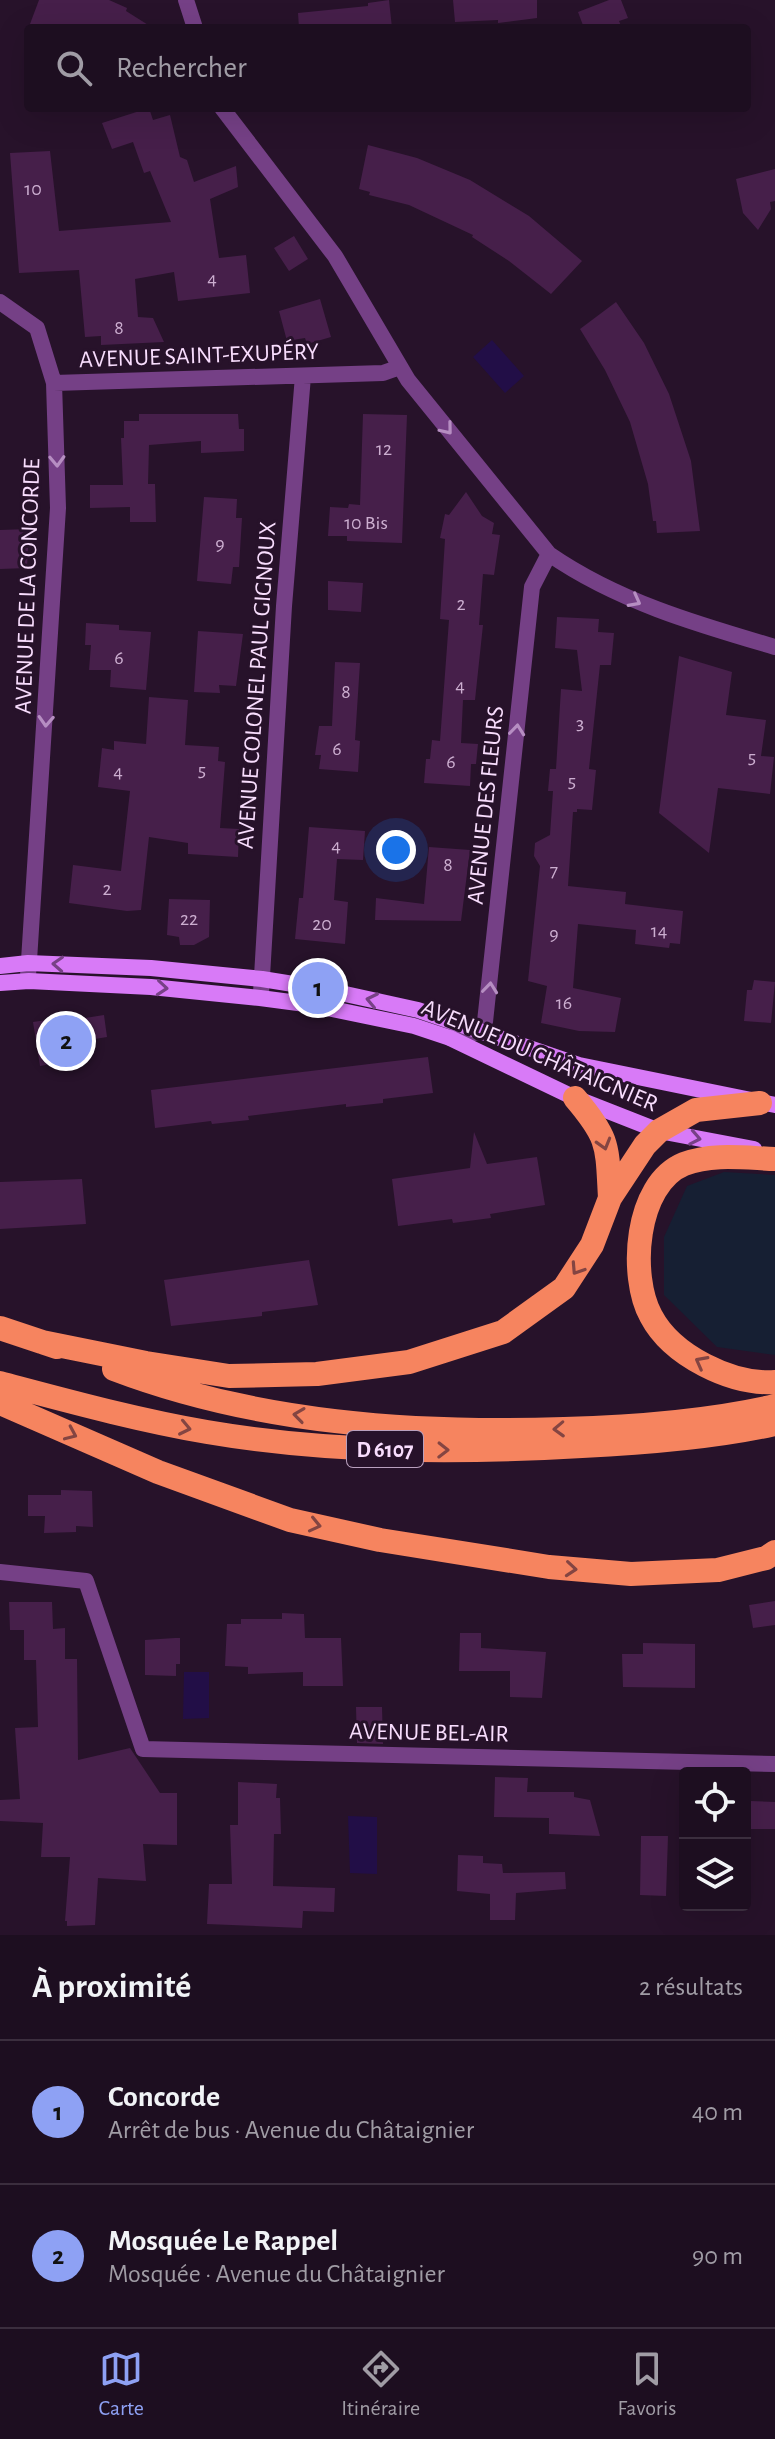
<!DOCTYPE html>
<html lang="fr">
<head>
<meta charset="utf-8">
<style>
	:root { --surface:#1d0e20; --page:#2a1c2d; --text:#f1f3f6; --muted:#a09ca5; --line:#3b2e3e; --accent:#8ea1f4 }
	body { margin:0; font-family:"Alegreya Sans",sans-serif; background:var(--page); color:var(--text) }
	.controls { position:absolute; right:24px; bottom:24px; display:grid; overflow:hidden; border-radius:8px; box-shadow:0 8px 32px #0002 }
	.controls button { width:72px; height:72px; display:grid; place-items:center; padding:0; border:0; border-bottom:2px solid var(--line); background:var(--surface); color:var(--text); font:40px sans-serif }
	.you { position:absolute; left:396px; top:850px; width:28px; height:28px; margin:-20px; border:6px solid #fff; border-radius:50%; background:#1a73e8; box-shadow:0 0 0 12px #1a73e833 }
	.badge { display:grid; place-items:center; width:52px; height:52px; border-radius:50%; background:var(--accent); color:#111; font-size:26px; font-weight:700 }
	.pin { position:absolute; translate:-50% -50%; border:4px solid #fff; box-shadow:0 2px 8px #0006 }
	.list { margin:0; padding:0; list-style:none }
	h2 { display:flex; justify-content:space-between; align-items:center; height:104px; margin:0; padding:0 32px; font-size:34px }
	h2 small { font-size:26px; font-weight:400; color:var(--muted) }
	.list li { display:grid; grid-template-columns:52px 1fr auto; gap:24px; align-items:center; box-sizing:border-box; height:144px; padding:0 32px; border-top:2px solid var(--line) }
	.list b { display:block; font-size:30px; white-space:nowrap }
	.list p { margin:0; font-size:26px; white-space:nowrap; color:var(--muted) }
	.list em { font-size:26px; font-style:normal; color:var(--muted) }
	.icon { flex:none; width:44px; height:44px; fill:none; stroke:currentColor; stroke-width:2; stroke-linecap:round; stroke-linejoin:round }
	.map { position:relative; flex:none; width:775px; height:1935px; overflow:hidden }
	.search { position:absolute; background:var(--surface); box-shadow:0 8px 32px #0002; left:24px; right:24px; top:24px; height:88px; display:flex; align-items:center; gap:20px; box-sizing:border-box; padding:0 28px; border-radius:8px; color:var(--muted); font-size:30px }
	.sheet { height:392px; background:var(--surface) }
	nav { display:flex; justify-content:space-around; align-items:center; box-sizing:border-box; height:112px; border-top:2px solid var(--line); background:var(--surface); font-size:22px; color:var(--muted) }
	nav a { display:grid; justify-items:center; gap:4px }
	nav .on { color:var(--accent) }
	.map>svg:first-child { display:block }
</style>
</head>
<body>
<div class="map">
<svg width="775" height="1935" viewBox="0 0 775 1935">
	<rect width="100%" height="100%" fill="#27122a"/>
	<path fill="#161f33" d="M724,1172l51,3v180l-58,-8 -53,-52v-58l23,-51z"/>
	<path fill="#220e47" d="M492,340l32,36 -19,17 -32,-36z
		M184,1672h25v46l-26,1z
		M348,1816l29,1v57l-27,-1z"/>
	<path fill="#461f4a" d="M39,0h70l18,8 -1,3 27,17h-112l-11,-4z
		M389,0l3,28h-93l-1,-15 70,-7v-3z
		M453,0h84v18l-39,5v-3l-43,2z
		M609,0h12l7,18 -9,3 3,7h-38l-6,-16z
		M149,108l4,12 17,-5 10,42 7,3 7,22 42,-16 2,21 -28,12 9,59 27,-3 4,38 -72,8 -4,-29 -39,7 3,38 15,1 11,24 -63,3v-9l-16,1 -6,-67 -60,3 -9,-120 40,-2 9,80 112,-9 -21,-51 -6,2 -11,-31 -21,7 -10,-26z
		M368,145l49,13 53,22 59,36 53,45 -31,33 -42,-33 -37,-24 1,-2 -64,-30 -40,-10 1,-3 -11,-3z
		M775,169v32l-5,1 1,7 -13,21 -15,-17 -7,-34z
		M294,236l14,23 -19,12 -15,-23z
		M320,299l11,38 -24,7 -2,-6 -18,3 -8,-30z
		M616,302l28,41 25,51 22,67 9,70 -43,2 -1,-12h-3l-5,-37 -18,-62 -25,-52 -25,-41z
		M139,414h99l1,15h5v22l-43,2v-12l-52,4 -1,39h7l1,38h-26v-15l-40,1v-23h33l-2,-47h3v-17h15z
		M363,414l44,1 -5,128 -55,-2v-5h-19l2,-29 18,1 1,-4 11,1z
		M466,492l16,24 12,7 -2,11 8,1 -6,40 -11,-1 -4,51h4l-8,75h-12l-2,43 17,1 -2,20h-5l-1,22 -46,-3 2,-24h4l2,-19 8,1 9,-121 -9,-1 5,-80 -5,-1 5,-24 4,1z
		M204,497l33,2 -1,19h6l-3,49h-6l-2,17 -34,-3z
		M29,529l-2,39 -27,1v-39z
		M328,581l35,2 -2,29 -33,-2z
		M557,617l42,2 -1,13 16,1 -3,32h-11l-11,104 7,1 -4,40 -15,-1v3h-4l-5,74 58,6 -1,12 58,7 -3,33 -10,-1 -1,5 -34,-4 1,-14 -58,-6 -5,64 48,10 -6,34 -36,-1 -38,-8 6,-37 -19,-5 12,-115 -6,-10 1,-13 15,-8 3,-44h-5l2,-22h6l5,-80 21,2 -5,-41 -22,-2z
		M86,623l33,2v5l32,2 -5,58 -36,-3 1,-17h-22l2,-25h-6z
		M198,631l45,3 -7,52 -17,-1 1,8 -26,-1z
		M679,656l53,16 -6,43 40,5 -5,36 13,1 -4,37 -52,-6 -9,65 -50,-40z
		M335,662l25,1 -5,77 5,1 -2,31 -39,-3 2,-14h-6l4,-29h13z
		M149,697l39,3 -3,45 34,2 -1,14 7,1 -5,66 19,1 -1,28 -50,-3v-11l-39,-6 -8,73 -14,1 -58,-8 4,-38 48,6 9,-80 -32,-4 4,-39 12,2v-9l32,3z
		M309,827l56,4 -2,29 -26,-1 -3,41 14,2 -3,42 -50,-5 4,-41h4z
		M429,847l41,3 -9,71 -86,-1 1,-22 48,6z
		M169,899l41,1 -1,37 -15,8h-14l-1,-8 -12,-2z
		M754,980l21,2 -4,41 -27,-2 3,-31h5z
		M104,1015l3,22 -12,2v5l-22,4 1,12 -34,6 -7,-44 27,-4v4z
		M428,1057l5,36 -50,6v4l-37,4v-3l-98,12 1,4 -37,4 -1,-3 -56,7 -4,-38z
		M474,1132l13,32 50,-7 8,48 -55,9 1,4 -38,5 -1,-4 -54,7 -6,-47 78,-11z
		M82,1179l4,45 -86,5v-47z
		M309,1260l9,45 -56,7v4l-91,10 -7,-46z
		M61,1490l31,1 1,36 -17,-1v6l-32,1 1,-17h-17v-21h33z
		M775,1601v24l-22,3 -4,-23z
		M9,1602h43l1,27 12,-1v31h12l1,101 52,-12 30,45h17v52l-34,-1 3,37 -48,-3 -3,47 -28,1v-5h-2l5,-64h-29l2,-34 -43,-2v-21l20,-1 -5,-71 23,-1 -2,-67h-12v-30h-14z
		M282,1613l22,1 1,24h36l2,48h-40v-14l-55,2v-7l-23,-1 2,-42h14v-5h41z
		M460,1633h21v15l65,4 -4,46 -32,-1v-26h-51z
		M175,1638h5v26h-4v12l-31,-1v-35z
		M643,1643l52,1v44l-72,-1 -1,-33h21z
		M356,1707h26l1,37 -26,-1z
		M495,1777l33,1 -1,14h47v5l16,3 10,36 -51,-2v-16l-55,-1z
		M238,1782l39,2 -1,14h4l1,36h-7l-1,52 62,2 -1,24 -31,-1 -1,17 -95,-4 2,-40h23l-2,-59h8z
		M750,1801l25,1v27h-27z
		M641,1836h27l-2,60 -26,-1z
		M458,1855l25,1v7l19,1 1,9 62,-1 1,17 -50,4 -1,27h-25v-26l-33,-3z"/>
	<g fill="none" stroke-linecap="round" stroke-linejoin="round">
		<path stroke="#754086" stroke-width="16" d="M186,0l9,28
			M222,108l113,148 73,124 141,174c68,47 147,70 226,93
			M0,302l37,26 17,55 4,125 -30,468
			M54,383l329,-10 17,-6
			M261,993l23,-387 19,-230
			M450,1038l34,-7 48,-444 17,-33
			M0,1572l86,9 57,168 632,15"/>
		<path stroke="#d87af7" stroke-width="16" d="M0,966l28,-3 123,5 111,11 56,9 100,22 161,55 196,40
			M0,983l29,-2 122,6 109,11 53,7 101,21 36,12 125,60 84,33 95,18"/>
		<path stroke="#f6845f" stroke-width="24" d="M575,1098c35,41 32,48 35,100
			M775,1159c-29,-1 -63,-6 -91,5 -49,20 -55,112 -33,152 21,40 81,69 124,66
			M0,1328l57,19
			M42,1342l104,21 83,13 88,-2 92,-12 94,-30 61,-44 28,-43 18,-47 35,-53 14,-14 37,-21 64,-7
			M114,1369c142,54 299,65 450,60 70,-2 142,-7 211,-23
			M0,1383c68,18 137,37 207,49 123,21 251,21 375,14 64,-3 131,-8 193,-22
			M0,1403l158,69 132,48 90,20 169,27 82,7 87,-4 48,-12 9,-6"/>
	</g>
	<defs><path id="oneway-chevron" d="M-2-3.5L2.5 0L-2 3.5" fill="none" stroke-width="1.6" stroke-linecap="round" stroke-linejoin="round" transform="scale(2)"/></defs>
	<g stroke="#b68ec2">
		<use href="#oneway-chevron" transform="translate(447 429) rotate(51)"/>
		<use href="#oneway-chevron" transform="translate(57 461) rotate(88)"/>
		<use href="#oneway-chevron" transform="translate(635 601) rotate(28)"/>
		<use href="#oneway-chevron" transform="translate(46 721) rotate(93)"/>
		<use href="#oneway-chevron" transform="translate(517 730) rotate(-84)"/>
		<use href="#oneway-chevron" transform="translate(490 988) rotate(-84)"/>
	</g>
	<g stroke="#774186">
		<use href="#oneway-chevron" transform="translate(58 964) rotate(-177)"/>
		<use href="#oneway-chevron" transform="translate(162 988) rotate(5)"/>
		<use href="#oneway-chevron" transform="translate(372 1000) rotate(-168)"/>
		<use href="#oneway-chevron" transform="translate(695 1138) rotate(11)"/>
	</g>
	<g stroke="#844542">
		<use href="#oneway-chevron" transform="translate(604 1144) rotate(74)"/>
		<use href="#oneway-chevron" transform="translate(577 1269) rotate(123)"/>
		<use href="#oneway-chevron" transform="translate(701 1362) rotate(-152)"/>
		<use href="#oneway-chevron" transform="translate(299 1415) rotate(-172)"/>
		<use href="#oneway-chevron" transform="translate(185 1428) rotate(12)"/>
		<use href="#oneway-chevron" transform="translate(559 1429) rotate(178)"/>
		<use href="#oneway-chevron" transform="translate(71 1434) rotate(24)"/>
		<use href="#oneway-chevron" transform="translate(443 1450) rotate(1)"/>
		<use href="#oneway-chevron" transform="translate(315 1525) rotate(13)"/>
		<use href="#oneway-chevron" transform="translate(571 1569) rotate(5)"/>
	</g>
	<g text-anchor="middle" stroke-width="6" stroke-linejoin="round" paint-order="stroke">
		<g font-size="20" fill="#ccaed0">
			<text x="33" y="195">10</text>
			<text x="212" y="285">4</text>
			<text x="119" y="334">8</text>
			<text x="384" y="455">12</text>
			<text x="366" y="529">10 Bis</text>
			<text x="220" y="550">9</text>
			<text x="461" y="610">2</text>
			<text x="119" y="664">6</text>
			<text x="460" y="692">4</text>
			<text x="346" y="698">8</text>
			<text x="580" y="729">3</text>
			<text x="337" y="755">6</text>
			<text x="752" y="763">5</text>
			<text x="451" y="768">6</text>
			<text x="202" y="776">5</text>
			<text x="118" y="778">4</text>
			<text x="572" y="787">5</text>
			<text x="336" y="852">4</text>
			<text x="448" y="871">8</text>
			<text x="554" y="877">7</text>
			<text x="107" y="895">2</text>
			<text x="189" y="925">22</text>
			<text x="322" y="930">20</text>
			<text x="659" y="937">14</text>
			<text x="554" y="940">9</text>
			<text x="564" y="1009">16</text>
		</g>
		<rect fill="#27122a" stroke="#b9a0be" stroke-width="2" x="347" y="1431" width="76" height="36" rx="6"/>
		<g font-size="22" font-weight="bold" fill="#f8ddfd">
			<text x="385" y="1457">D 6107</text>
		</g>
		<g font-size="24" fill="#f8ddfd" stroke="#27122a">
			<text transform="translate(199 355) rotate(-2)" y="8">AVENUE SAINT-EXUPÉRY</text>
			<text transform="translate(27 586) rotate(-88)" y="8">AVENUE DE LA CONCORDE</text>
			<text transform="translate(256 685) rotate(-86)" y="8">AVENUE COLONEL PAUL GIGNOUX</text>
			<text transform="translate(485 805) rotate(-84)" y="8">AVENUE DES FLEURS</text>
			<text transform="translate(540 1055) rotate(23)" y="8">AVENUE DU CHÂTAIGNIER</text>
			<text transform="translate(429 1732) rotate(1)" y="8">AVENUE BEL-AIR</text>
		</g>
	</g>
</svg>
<div class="controls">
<button><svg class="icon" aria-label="locate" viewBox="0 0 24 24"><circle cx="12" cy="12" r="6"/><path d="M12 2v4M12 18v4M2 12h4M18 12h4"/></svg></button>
<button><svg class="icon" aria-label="layers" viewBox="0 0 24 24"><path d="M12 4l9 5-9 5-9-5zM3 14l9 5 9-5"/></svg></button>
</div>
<div class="you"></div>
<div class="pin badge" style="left:318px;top:988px">1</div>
<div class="pin badge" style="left:66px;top:1041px">2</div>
<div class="search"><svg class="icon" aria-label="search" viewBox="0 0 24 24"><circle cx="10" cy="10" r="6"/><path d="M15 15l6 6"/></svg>Rechercher</div>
</div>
<section class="sheet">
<h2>À proximité<small>2 résultats</small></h2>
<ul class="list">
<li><span class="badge">1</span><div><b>Concorde</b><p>Arrêt de bus · Avenue du Châtaignier</p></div><em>40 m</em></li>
<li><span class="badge">2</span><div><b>Mosquée Le Rappel</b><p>Mosquée · Avenue du Châtaignier</p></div><em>90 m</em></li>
</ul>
</section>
<nav>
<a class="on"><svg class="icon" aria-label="map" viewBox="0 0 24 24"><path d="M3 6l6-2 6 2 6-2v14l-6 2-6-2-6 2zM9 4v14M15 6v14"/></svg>Carte</a>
<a><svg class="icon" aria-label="directions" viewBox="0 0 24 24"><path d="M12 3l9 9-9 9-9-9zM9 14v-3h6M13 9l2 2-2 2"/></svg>Itinéraire</a>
<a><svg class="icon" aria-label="saved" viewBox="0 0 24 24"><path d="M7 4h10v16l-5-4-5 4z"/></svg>Favoris</a>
</nav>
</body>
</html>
